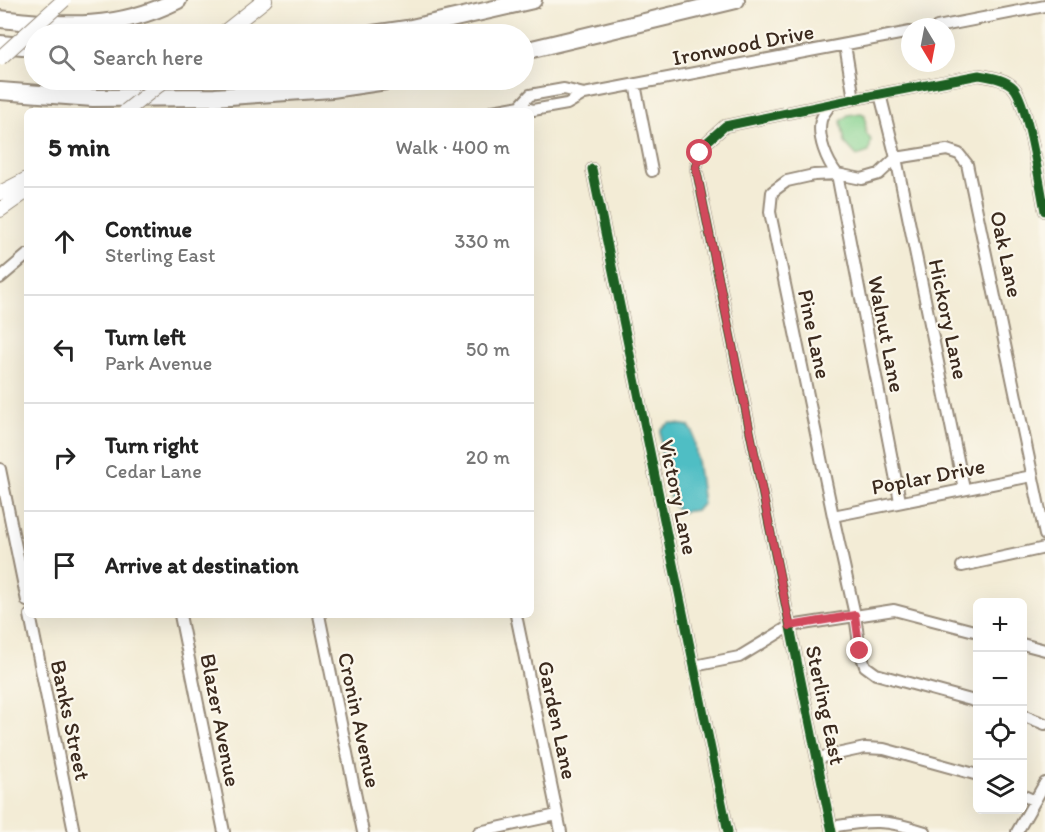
<!DOCTYPE html>
<html lang="en">
<head>
<meta charset="utf-8">
<style>
	:root { --surface:#fff; --page:#f6f6f6; --text:#222; --muted:#767676; --line:#e0e0e0 }
	body { margin:0; font-family:Itim,sans-serif; background:var(--page); color:var(--text) }
	.controls { position:absolute; right:18px; bottom:18px; display:grid; overflow:hidden; border-radius:9px; box-shadow:0 6px 24px #0002 }
	.controls button { width:54px; height:54px; display:grid; place-items:center; padding:0; border:0; border-bottom:2px solid var(--line); background:var(--surface); color:var(--text); font:30px sans-serif }
	.compass { position:absolute; left:901px; top:18px; width:54px; height:54px; border-radius:50%; background:var(--surface); box-shadow:0 6px 24px #0002; rotate:170deg }
	.stop { position:absolute; width:18px; height:18px; margin:-14px; border:4px solid #d1495b; border-radius:50%; background:#fff }
	.stop.end { background:#d1495b; border-color:#fff; box-shadow:0 2px 6px #0008 }
	.list { margin:0; padding:0; list-style:none }
	h2 { display:flex; justify-content:space-between; align-items:center; height:78px; margin:0; padding:0 24px; font-size:26px }
	h2 small { font-size:20px; font-weight:400; color:var(--muted) }
	.list li { display:grid; grid-template-columns:39px 1fr auto; gap:18px; align-items:center; box-sizing:border-box; height:108px; padding:0 24px; border-top:2px solid var(--line) }
	.list b { display:block; font-size:22px; white-space:nowrap }
	.list p { margin:0; font-size:20px; white-space:nowrap; color:var(--muted) }
	.list em { font-size:20px; font-style:normal; color:var(--muted) }
	.icon { flex:none; width:33px; height:33px; fill:none; stroke:currentColor; stroke-width:2; stroke-linecap:round; stroke-linejoin:round }
	.map { position:relative; flex:none; width:1045px; height:832px; overflow:hidden }
	.search { position:absolute; background:var(--surface); box-shadow:0 6px 24px #0002; left:24px; top:24px; width:510px; height:66px; display:flex; align-items:center; gap:15px; box-sizing:border-box; padding:0 21px; border-radius:33px; color:var(--muted); font-size:22px }
	.panel { position:absolute; background:var(--surface); box-shadow:0 6px 24px #0002; left:24px; top:108px; width:510px; height:510px; border-radius:9px }
	.map>svg:first-child { display:block }
</style>
</head>
<body>
<div class="map">
<svg width="1045" height="832" viewBox="0 0 1045 832">
	<rect width="100%" height="100%" fill="#fbf7ec"/>
	<filter id="ink" filterUnits="userSpaceOnUse"><feTurbulence type="fractalNoise" baseFrequency=".0167" numOctaves="2"/><feDisplacementMap in="SourceGraphic" scale="12" xChannelSelector="R" yChannelSelector="G"/><feConvolveMatrix kernelMatrix="1 2 1 2 8 2 1 2 1" color-interpolation-filters="sRGB"/></filter>
	<filter id="wash" filterUnits="userSpaceOnUse"><feTurbulence type="fractalNoise" baseFrequency=".008" numOctaves="4" result="noise"/><feDisplacementMap in="SourceGraphic" scale="24" xChannelSelector="R" yChannelSelector="G"/><feGaussianBlur stdDeviation="1.35" result="paint"/><feColorMatrix in="noise" values="0 0 0 0 0 0 0 0 0 0 0 0 0 0 0 0 0 1.4 0 .05"/><feComposite in="paint" operator="in"/></filter>
	<g filter="url(#wash)">
		<rect width="100%" height="100%" fill="#f3ecd6"/>
		<path fill="#88d391" stroke="#627e58" stroke-width="1.5" d="M861,113l4,2 1,18 5,7 -2,12 -12,4 -12,-13 -4,-22 7,-6z"/>
		<path fill="#4fbec4" stroke="#457471" stroke-width="1.5" d="M670,423l19,3 4,6 10,71 -6,7 -15,2c-4,-2 -5,-2 -8,-6 -8,-12 -15,-62 -13,-77z"/>
	</g>
	<g filter="url(#ink)">
		<g fill="none" stroke-linecap="round" stroke-linejoin="round">
			<g stroke="#978b7a" stroke-width="14">
				<path id="minor" d="M937,27l108,-21
					M845,45l9,54
					M635,84l17,87
					M880,94l16,64 68,331
					M831,104c-4,5 -8,10 -10,16 -4,18 6,41 16,54l63,327
					M520,106l10,-11 34,-6 20,5
					M493,111l27,-5 13,4 34,-6 17,-10 326,-62
					M896,158l-17,16 -17,5 -25,-5 -23,1 -27,6 -15,11 -2,20 63,304 22,99 5,36 5,15 11,8 102,28
					M896,158l51,-8 12,4 8,10 78,371
					M592,169l136,663
					M0,278l27,-23
					M0,469l27,132
					M833,516l199,-40
					M962,566l83,-18
					M30,615l44,217
					M180,615l44,217
					M319,615l44,217
					M516,615l45,217
					M1022,644l23,6
					M694,666l45,-9 51,-31 104,-16 84,22
					M1022,715l23,9
					M818,758l47,-10 19,1 94,26
					M1022,795l13,6
					M831,827c40,-7 55,-8 94,5
					M479,832l78,-17
					M832,832l-136,-664 4,-15 7,-11 18,-16 129,-27 125,-24c12,2 27,4 35,13 14,17 26,98 31,123
					M1017,832l28,-49"/>
			</g>
			<g stroke="#978b7a" stroke-width="16">
				<path id="major" d="M222,34l43,-34
					M0,193l27,-14
					M0,210l27,-19"/>
			</g>
			<g stroke="#978b7a" stroke-width="20">
				<path id="highway" d="M0,19c68,7 115,12 178,-19
					M373,34l34,-5 126,-29
					M0,44l34,3
					M524,51l212,-51
					M0,91l93,7 122,-1 117,-8 61,-9"/>
			</g>
			<use href="#minor" stroke="#fff" stroke-width="10"/>
			<use href="#major" stroke="#fff" stroke-width="14"/>
			<use href="#highway" stroke="#fff" stroke-width="16"/>
			<g stroke="#978b7a" stroke-width="16" stroke-linecap="butt">
				<path id="major-bridge" d="M0,58l64,-58
					M126,111l39,-31"/>
			</g>
			<use href="#major-bridge" stroke="#fff" stroke-width="14"/>
			<g stroke="#fbf7ec" stroke-width="13">
				<path id="cycleway" d="M592,169l136,663
					M832,832l-136,-664 4,-15 7,-11 18,-16 129,-27 125,-24c12,2 27,4 35,13 14,17 26,98 31,123"/>
			</g>
			<use href="#cycleway" stroke="#1b5e20" stroke-width="9"/>
		</g>
	</g>
	<g fill="none" stroke-linecap="round" stroke-linejoin="round" filter="url(#ink)">
		<path stroke="#d1495b" stroke-width="8" d="M700,153l-4,15 94,458 65,-11 5,36"/>
	</g>
	<g text-anchor="middle" stroke-width="4.5" stroke-linejoin="round" paint-order="stroke">
		<g font-size="22" fill="#3b2a1e" stroke="#fbf7ec">
			<text transform="translate(743 44) rotate(-11)" y="8">Ironwood Drive</text>
			<text transform="translate(1007 254) rotate(78)" y="8">Oak Lane</text>
			<text transform="translate(949 319) rotate(78)" y="8">Hickory Lane</text>
			<text transform="translate(815 334) rotate(78)" y="8">Pine Lane</text>
			<text transform="translate(887 334) rotate(79)" y="8">Walnut Lane</text>
			<text transform="translate(928 476) rotate(-11)" y="8">Poplar Drive</text>
			<text transform="translate(679 497) rotate(78)" y="8">Victory Lane</text>
			<text transform="translate(826 705) rotate(78)" y="8">Sterling East</text>
			<text transform="translate(71 720) rotate(78)" y="8">Banks Street</text>
			<text transform="translate(221 720) rotate(79)" y="8">Blazer Avenue</text>
			<text transform="translate(360 720) rotate(78)" y="8">Cronin Avenue</text>
			<text transform="translate(558 720) rotate(78)" y="8">Garden Lane</text>
		</g>
	</g>
</svg>
<div class="controls">
<button>+</button>
<button>−</button>
<button><svg class="icon" aria-label="locate" viewBox="0 0 24 24"><circle cx="12" cy="12" r="6"/><path d="M12 2v4M12 18v4M2 12h4M18 12h4"/></svg></button>
<button><svg class="icon" aria-label="layers" viewBox="0 0 24 24"><path d="M12 4l9 5-9 5-9-5zM3 14l9 5 9-5"/></svg></button>
</div>
<svg class="compass" viewBox="-18 -18 36 36"><path d="M0-13l5 13h-10z" fill="#e53935"/><path d="M0 13l5-13h-10z" fill="#767676"/></svg>
<div class="stop" style="left:700px;top:153px"></div>
<div class="stop end" style="left:860px;top:651px"></div>
<div class="search"><svg class="icon" aria-label="search" viewBox="0 0 24 24"><circle cx="10" cy="10" r="6"/><path d="M15 15l6 6"/></svg>Search here</div>
<section class="panel">
<h2>5 min<small>Walk · 400 m</small></h2>
<ul class="list">
<li><svg class="icon" aria-label="ahead" viewBox="0 0 24 24"><path d="M12 20V5M6 11l6-6 6 6"/></svg><div><b>Continue</b><p>Sterling East</p></div><em>330 m</em></li>
<li><svg class="icon" aria-label="left" viewBox="0 0 24 24"><path d="M17 20v-9H6M10 6l-5 5 5 5"/></svg><div><b>Turn left</b><p>Park Avenue</p></div><em>50 m</em></li>
<li><svg class="icon" aria-label="right" viewBox="0 0 24 24"><path d="M7 20v-9h11M14 6l5 5-5 5"/></svg><div><b>Turn right</b><p>Cedar Lane</p></div><em>20 m</em></li>
<li><svg class="icon" aria-label="arrive" viewBox="0 0 24 24"><path d="M6 21V4h12l-3 4 3 4H6"/></svg><div><b>Arrive at destination</b></div></li>
</ul>
</section>
</div>
</body>
</html>
